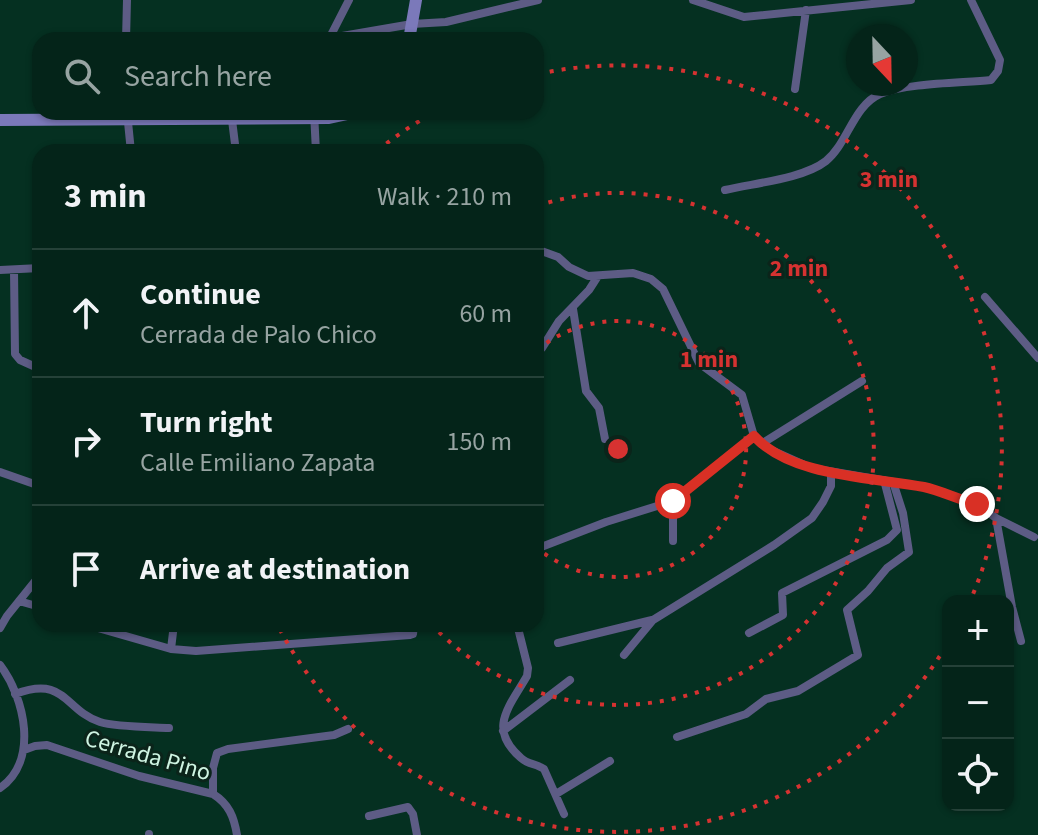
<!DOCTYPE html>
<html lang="en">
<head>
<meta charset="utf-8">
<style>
	:root { --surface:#042419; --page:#0d2c22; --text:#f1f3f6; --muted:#97a4a2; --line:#254138 }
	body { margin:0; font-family:"Source Sans 3",sans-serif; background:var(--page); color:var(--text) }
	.controls { position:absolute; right:24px; bottom:24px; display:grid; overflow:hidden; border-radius:16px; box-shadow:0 2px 6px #0004 }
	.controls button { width:72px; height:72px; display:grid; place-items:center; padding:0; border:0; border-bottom:2px solid var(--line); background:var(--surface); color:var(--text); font:40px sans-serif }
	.compass { position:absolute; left:846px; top:24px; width:72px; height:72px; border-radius:50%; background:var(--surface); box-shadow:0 2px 6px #0004; rotate:158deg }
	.stop { position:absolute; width:24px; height:24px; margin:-18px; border:6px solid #d93025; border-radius:50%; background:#fff }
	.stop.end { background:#d93025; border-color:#fff; box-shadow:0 2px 8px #0008 }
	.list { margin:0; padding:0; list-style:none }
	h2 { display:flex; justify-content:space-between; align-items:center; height:104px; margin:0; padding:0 32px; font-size:34px }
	h2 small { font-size:26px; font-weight:400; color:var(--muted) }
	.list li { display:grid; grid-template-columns:52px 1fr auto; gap:24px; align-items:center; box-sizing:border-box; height:128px; padding:0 32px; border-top:2px solid var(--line) }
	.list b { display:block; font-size:30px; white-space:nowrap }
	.list p { margin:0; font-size:26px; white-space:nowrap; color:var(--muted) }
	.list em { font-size:26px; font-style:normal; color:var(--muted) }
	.icon { flex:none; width:44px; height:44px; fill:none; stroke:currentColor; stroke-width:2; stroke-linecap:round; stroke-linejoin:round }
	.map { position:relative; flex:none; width:1038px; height:835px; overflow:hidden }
	.search { position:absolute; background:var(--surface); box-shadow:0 2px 6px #0004; left:32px; top:32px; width:512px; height:88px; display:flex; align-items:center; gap:20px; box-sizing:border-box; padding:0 28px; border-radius:24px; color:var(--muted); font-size:30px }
	.panel { position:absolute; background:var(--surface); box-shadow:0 2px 6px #0004; left:32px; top:144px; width:512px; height:488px; border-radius:24px }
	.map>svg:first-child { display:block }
</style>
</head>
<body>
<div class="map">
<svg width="1038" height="835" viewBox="0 0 1038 835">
	<rect width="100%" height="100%" fill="#053021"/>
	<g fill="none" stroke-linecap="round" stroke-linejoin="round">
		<path stroke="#5d5c85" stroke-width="8" d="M693,0l51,17 167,-17
			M330,37l19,-37
			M126,40l1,-40
			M319,40l93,-16 34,-2 92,-22
			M795,89l11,-79
			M127,112l4,40
			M314,112l2,40
			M232,120l4,32
			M725,190c29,-7 78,-11 101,-29 22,-18 27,-55 54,-67 26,-11 81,-11 111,-14l7,-9 2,-11 -29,-60
			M536,249l22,8 11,10 19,9 45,-3 18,6 12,10 36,74 43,32 12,41 17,14 40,18 118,20 48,16 19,14 16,89 9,34
			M0,270l40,-2
			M14,270l1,84 5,6 20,9
			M985,297l53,61
			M573,309l13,82 13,17 6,31
			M542,348l17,-27 30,-31 9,-14
			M761,444l101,-63
			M0,472l40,14
			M996,518l38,19
			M673,541v-40
			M536,549l70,-27 67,-21 81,-65
			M19,601l21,6
			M84,624l87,25 25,2 214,-16 3,-1 1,-10
			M517,624l11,44 -1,8c-18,31 -40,53 -6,82 6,6 16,6 23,11l20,45
			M0,628l7,-12 33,-41
			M749,633l34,-18 -1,-22 105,-53 10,-10 -13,-50
			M558,643l94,-23
			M171,649l3,-25
			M624,655l29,-35 121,-75 38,-27 11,-16 8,-16v-14
			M0,665c25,33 39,96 0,123
			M15,694c51,-19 49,16 85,28 16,5 51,5 69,6
			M503,731l67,-51
			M677,737l69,-23 20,-15 32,-8 60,-36 -11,-45 21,-19 19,-23 22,-16 -6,-39 -10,-31
			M24,750l11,-4 12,-1 92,31 74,18c16,10 21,23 24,41
			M213,794v-26l4,-15 11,-4 106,-14 14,-6
			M556,794l54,-33
			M369,816l39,-9 5,7 4,21
			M149,835v-1"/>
		<path stroke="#7b79ba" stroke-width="12" d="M409,40l7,-40
			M0,120l329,-2 28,-6"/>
	</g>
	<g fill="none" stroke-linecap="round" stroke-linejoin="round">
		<path stroke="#d93025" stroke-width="10" d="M673,501l81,-65c38,41 117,41 170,51 18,4 35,13 53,17"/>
	</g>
	<g fill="none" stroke="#d63231" stroke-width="4" stroke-dasharray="4 8">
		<path d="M537 350A128 128 0 1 1 537 548"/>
		<path d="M537 206A256 256 0 1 1 432 625"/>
		<path d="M946 646A383 383 0 0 1 278 626M377 151A383 383 0 0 1 435 112M538 74A383 383 0 0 1 971 599"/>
	</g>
	<g text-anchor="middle" stroke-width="6" stroke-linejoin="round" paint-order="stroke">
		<g font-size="24" fill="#cff4e2" stroke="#0b241a">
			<text transform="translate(148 755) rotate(16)" y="8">Cerrada Pino</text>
		</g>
	</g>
	<circle cx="618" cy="449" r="12" fill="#d63231" stroke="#0b241a" stroke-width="4"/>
	<g font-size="24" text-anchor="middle" font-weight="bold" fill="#d63231" stroke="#0b241a" stroke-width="6" stroke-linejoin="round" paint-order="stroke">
		<text x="889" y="187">3 min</text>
		<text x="799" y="276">2 min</text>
		<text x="709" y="367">1 min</text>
	</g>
</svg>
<div class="controls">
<button>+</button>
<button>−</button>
<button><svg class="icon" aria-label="locate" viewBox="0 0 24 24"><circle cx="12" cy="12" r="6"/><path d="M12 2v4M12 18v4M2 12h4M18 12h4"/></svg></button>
</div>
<svg class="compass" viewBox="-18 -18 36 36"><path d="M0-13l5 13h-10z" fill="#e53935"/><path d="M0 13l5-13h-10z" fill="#97a4a2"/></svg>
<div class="stop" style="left:673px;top:501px"></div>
<div class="stop end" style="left:977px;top:504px"></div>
<div class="search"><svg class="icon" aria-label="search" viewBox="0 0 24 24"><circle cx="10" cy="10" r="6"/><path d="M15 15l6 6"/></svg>Search here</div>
<section class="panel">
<h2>3 min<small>Walk · 210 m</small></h2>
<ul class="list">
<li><svg class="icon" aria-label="ahead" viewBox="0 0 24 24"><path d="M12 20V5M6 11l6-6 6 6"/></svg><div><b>Continue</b><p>Cerrada de Palo Chico</p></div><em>60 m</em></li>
<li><svg class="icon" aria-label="right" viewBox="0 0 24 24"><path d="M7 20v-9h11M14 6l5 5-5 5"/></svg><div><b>Turn right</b><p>Calle Emiliano Zapata</p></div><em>150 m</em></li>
<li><svg class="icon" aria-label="arrive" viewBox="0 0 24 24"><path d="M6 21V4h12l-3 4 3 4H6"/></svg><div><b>Arrive at destination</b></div></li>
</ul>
</section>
</div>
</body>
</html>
